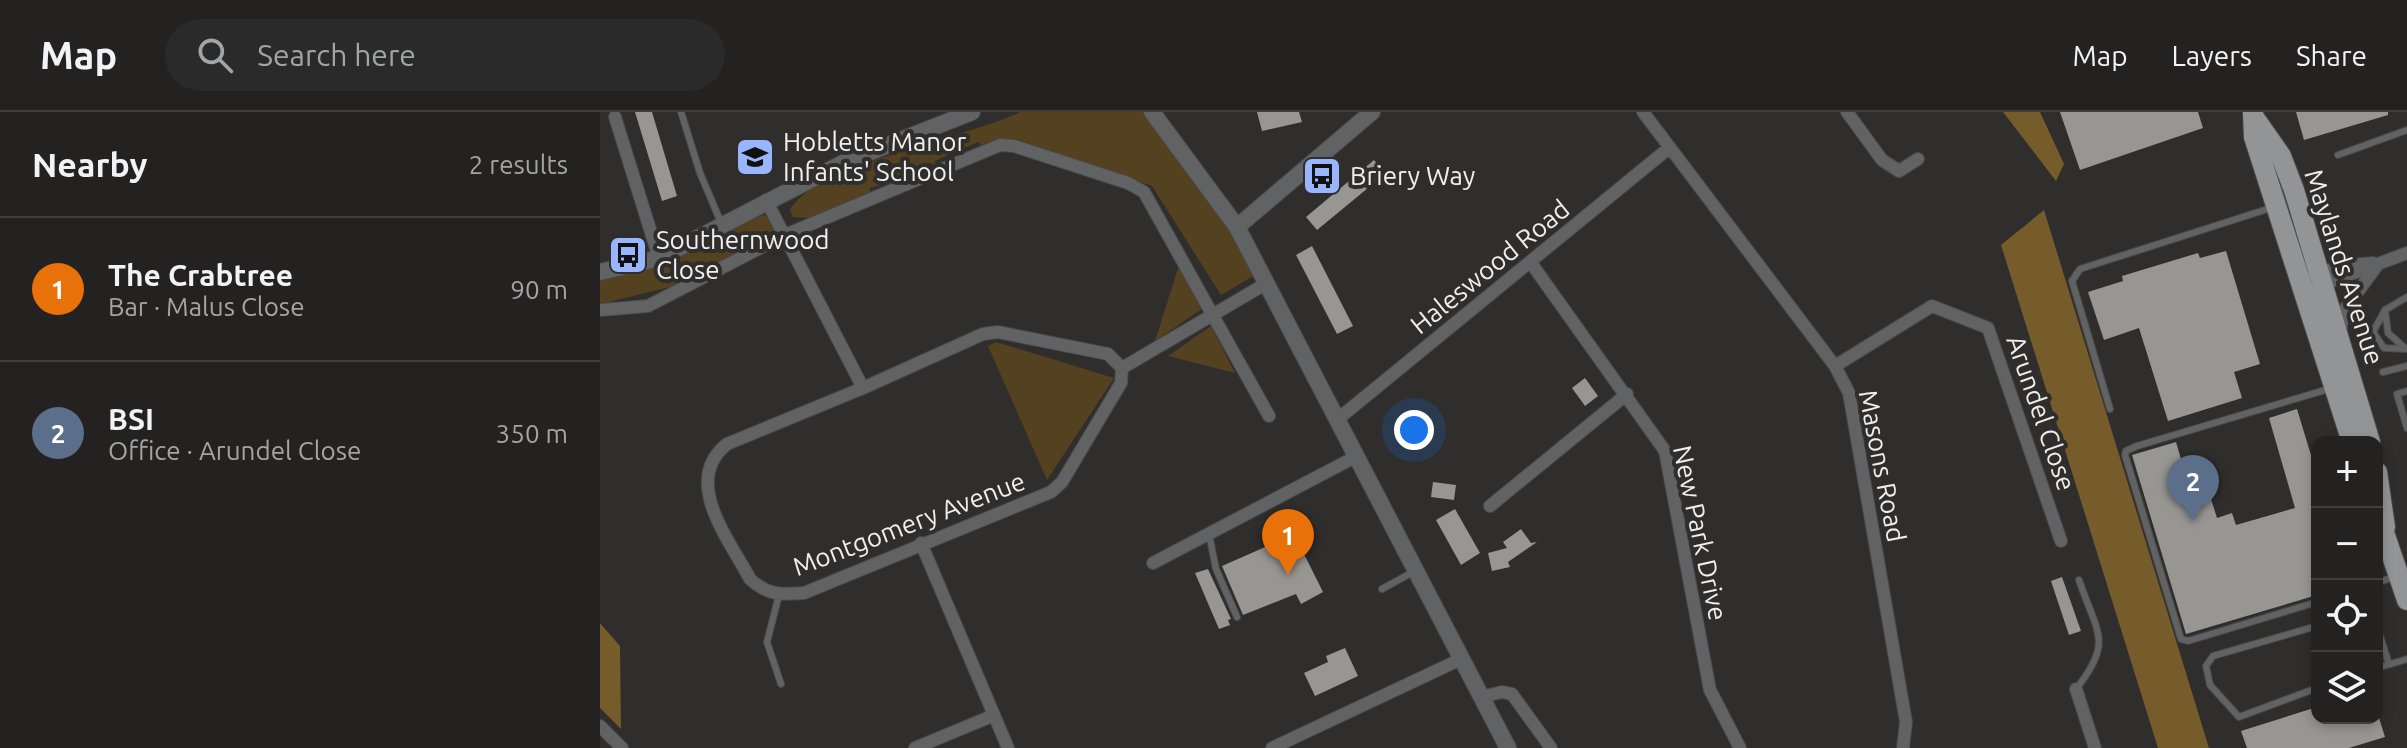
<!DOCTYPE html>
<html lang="en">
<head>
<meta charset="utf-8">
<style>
	:root { --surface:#232221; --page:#2b2a2a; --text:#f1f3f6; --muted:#a3a4a5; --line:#403f3f; --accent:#99b5fd }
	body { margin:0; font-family:Ubuntu,sans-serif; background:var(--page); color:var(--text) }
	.controls { position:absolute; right:24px; bottom:24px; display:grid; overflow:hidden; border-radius:16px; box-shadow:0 4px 12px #0003 }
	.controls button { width:72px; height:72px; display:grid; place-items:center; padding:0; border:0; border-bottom:2px solid var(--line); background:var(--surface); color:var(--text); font:40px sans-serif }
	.you { position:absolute; left:814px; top:318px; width:28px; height:28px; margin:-20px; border:6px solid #fff; border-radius:50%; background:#1a73e8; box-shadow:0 0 0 12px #1a73e833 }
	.badge { display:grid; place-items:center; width:52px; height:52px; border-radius:50%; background:var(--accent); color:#fff; font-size:26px; font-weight:700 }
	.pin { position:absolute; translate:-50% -66px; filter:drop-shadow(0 2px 4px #0008) }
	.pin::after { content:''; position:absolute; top:42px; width:28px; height:24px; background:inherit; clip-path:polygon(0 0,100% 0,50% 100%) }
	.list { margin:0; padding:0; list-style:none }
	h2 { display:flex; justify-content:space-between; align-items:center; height:104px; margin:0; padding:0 32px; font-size:34px }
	h2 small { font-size:26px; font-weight:400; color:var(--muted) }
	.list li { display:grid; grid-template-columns:52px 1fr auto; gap:24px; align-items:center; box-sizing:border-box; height:144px; padding:0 32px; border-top:2px solid var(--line) }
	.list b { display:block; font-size:30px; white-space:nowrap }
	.list p { margin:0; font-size:26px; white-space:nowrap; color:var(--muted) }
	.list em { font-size:26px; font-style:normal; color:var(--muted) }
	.icon { flex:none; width:44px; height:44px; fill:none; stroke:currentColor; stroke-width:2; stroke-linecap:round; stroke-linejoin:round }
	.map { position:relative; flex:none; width:1807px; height:636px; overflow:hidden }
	header { display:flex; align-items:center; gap:48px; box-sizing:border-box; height:112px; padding:0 40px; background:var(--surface); border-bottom:2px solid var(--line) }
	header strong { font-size:38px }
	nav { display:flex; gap:44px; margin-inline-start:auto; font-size:28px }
	.search { width:560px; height:72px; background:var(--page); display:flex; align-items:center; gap:20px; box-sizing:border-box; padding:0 28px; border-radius:44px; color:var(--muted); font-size:30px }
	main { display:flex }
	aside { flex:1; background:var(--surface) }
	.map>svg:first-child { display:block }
</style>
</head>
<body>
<header>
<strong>Map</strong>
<div class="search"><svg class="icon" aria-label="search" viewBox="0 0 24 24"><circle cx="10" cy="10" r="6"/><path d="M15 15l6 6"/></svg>Search here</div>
<nav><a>Map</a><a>Layers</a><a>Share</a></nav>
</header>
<main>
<aside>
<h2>Nearby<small>2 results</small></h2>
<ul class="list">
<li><span class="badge" style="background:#e8710a">1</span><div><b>The Crabtree</b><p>Bar · Malus Close</p></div><em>90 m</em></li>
<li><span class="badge" style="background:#5c6f8a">2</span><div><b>BSI</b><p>Office · Arundel Close</p></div><em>350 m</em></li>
</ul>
</aside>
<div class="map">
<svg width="1807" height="636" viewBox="0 0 1807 636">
	<rect width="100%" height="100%" fill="#2f2e2c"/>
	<path fill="#54411f" d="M420,0h123c37,56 83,103 112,163l-34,20 -69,-109 -133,-46 -23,-1 -15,6 -3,-3 -43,19v4l-5,-2 -36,14 1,4 -25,7v4l-61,26 -16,-1 -3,-7c24,-45 180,-73 230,-98z
		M168,103l9,15 -3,6 -91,48 -83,20v-26c63,-15 102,-30 158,-62z
		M579,153l23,44 -47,32z
		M611,214l24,47 -67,-17z
		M396,230l118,36 -67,102 -59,-134z"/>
	<path fill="#765c2b" d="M1403,0h37l24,52 -8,17z
		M1444,98l165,538h-51l-157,-503z
		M0,511l20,23 1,83 -21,-21z"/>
	<path fill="#979693" d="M35,0h17l25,84 -15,5z
		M657,0h42l3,10 -40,9z
		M1460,0h138l5,16 -123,42z
		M1696,0h92v3l-84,25z
		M774,48l11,14 -68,56 -11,-13z
		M712,134l41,80 -16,8 -41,-79z
		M1626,139l34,113 -26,8 8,26 -74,23 -29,-93 -35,12 -16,-48 35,-11 -1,-5 76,-23 2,5z
		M985,266l13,18 -13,10 -13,-18z
		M1697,297l20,66v120l-131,39 -54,-179 44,-13 18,62 17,-5 6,19 15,-5 4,12 59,-17 -26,-90z
		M833,370l23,3 -2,15 -23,-3z
		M855,397l25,44 -19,12 -25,-45z
		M921,417l10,14 6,-1 -29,20 2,5 -18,4 -4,-18 19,-5 -4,-6z
		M674,431l6,14 16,-8 4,7 4,-2 19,38 -22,12 -5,-10 -53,21 -21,-49z
		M608,457l23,50 -3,1 2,5 -11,4 -24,-56z
		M1462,465l19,54 -12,4 -18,-54z
		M745,536l13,28 -43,20 -11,-23 24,-11 -2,-6z
		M1717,595v11h62l6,19 -36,11h-102l-6,-17z"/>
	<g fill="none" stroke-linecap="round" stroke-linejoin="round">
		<g stroke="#4a4947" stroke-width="8">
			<path id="service" d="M81,0l19,61 22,52
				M1738,43l69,-25
				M1807,185l-22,13 -12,22 11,16 23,1
				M1785,198l3,23 17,15
				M1783,260l24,-6
				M1807,279l-10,3 10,34
				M1510,297l-38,-128 8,-12 194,-62
				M609,422l7,35 21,48
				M1777,471l19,-7
				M782,477l31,-17
				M179,483l-12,47 14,42
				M1717,490l-129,39 -7,-2 -56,-184 1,-4 11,-5 195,-58
				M1717,514l-104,30 -7,10 4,19 29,32 78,-29
				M1777,515l12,37
				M1777,556l30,-9
				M1476,577c38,-48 21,-55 3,-109"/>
		</g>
		<g stroke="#4a4947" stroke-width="14">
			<path id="minor" d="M1043,0l192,254 14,27 57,329 -3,26
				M1247,0l35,48 17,11 19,-12
				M15,5l44,141
				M166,88l97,188
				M931,151l134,188 45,239 30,58
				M1714,163l26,-9 33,-3
				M1719,174l88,-33
				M0,198l48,-4 137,-71 215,-90 14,1 114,37 16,9 125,224
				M1740,218l5,-21 31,-42
				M398,220l110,22 14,14 -1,15 -59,99 -11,10 -247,101c-23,2 -37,2 -54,-14 -21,-40 -69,-98 -23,-135l136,-56 120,-54z
				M1235,254l97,-60 56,22 73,213
				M522,256l145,-85
				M738,307l331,-271
				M890,394l137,-112
				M321,431l87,205
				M553,451l204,-107
				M1476,577l19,59
				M881,585l21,-5 10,2 39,54
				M0,614l22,22
				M315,636l77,-32
				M672,636l187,-88"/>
		</g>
		<g stroke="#4a4947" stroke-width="18">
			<path id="tertiary" d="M552,0l85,115 271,521
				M637,115l135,-115
				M0,160l59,-14 186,-96 127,-50"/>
		</g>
		<g stroke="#4a4947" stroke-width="22">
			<path id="primary" d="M1653,1l1,24 98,305
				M1653,4l28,40 13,34 76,252
				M1777,360l8,55
				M1777,400l30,88"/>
		</g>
		<use href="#service" stroke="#616263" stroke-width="6"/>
		<use href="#minor" stroke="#616263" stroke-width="12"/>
		<use href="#tertiary" stroke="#616263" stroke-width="16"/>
		<use href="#primary" stroke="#939496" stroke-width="20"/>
	</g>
	<defs>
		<g id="school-square" transform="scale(2)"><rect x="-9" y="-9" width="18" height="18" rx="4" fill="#99b5fd" stroke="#2f2e2c"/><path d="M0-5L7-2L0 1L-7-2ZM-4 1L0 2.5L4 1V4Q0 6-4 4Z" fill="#111"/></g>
		<g id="bus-square" transform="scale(2)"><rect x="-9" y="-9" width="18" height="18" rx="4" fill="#99b5fd" stroke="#2f2e2c"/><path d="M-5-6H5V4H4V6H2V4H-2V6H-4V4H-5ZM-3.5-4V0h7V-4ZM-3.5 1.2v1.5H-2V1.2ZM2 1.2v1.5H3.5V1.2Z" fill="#111"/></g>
	</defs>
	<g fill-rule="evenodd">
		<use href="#school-square" x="155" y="45"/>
		<use href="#bus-square" x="722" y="64"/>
		<use href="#bus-square" x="28" y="143"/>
	</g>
	<g text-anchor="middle" stroke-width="8" stroke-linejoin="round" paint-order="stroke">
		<g font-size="26" fill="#f0efee" stroke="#2f2e2c" text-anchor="start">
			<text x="183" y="39">Hobletts Manor<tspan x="183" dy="30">Infants' School</tspan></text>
			<text x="750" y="73">Briery Way</text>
			<text x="56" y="137">Southernwood<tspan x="56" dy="30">Close</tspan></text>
		</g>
		<g font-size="26" fill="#f0efee" stroke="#2f2e2c">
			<text transform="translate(890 155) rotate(-39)" y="9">Haleswood Road</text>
			<text transform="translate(1744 155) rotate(72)" y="9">Maylands Avenue</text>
			<text transform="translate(1441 301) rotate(71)" y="9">Arundel Close</text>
			<text transform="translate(1282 354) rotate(79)" y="9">Masons Road</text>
			<text transform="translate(309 412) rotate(-21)" y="9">Montgomery Avenue</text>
			<text transform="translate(1100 421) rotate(78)" y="9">New Park Drive</text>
		</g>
	</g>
</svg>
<div class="controls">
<button>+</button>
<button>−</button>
<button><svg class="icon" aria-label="locate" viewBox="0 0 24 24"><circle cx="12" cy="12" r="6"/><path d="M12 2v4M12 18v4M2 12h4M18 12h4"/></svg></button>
<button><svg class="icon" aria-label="layers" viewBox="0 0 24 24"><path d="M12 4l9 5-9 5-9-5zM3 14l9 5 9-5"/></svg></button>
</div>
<div class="you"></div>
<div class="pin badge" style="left:688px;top:463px;background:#e8710a">1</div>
<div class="pin badge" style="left:1593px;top:409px;background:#5c6f8a">2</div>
</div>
</main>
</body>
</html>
